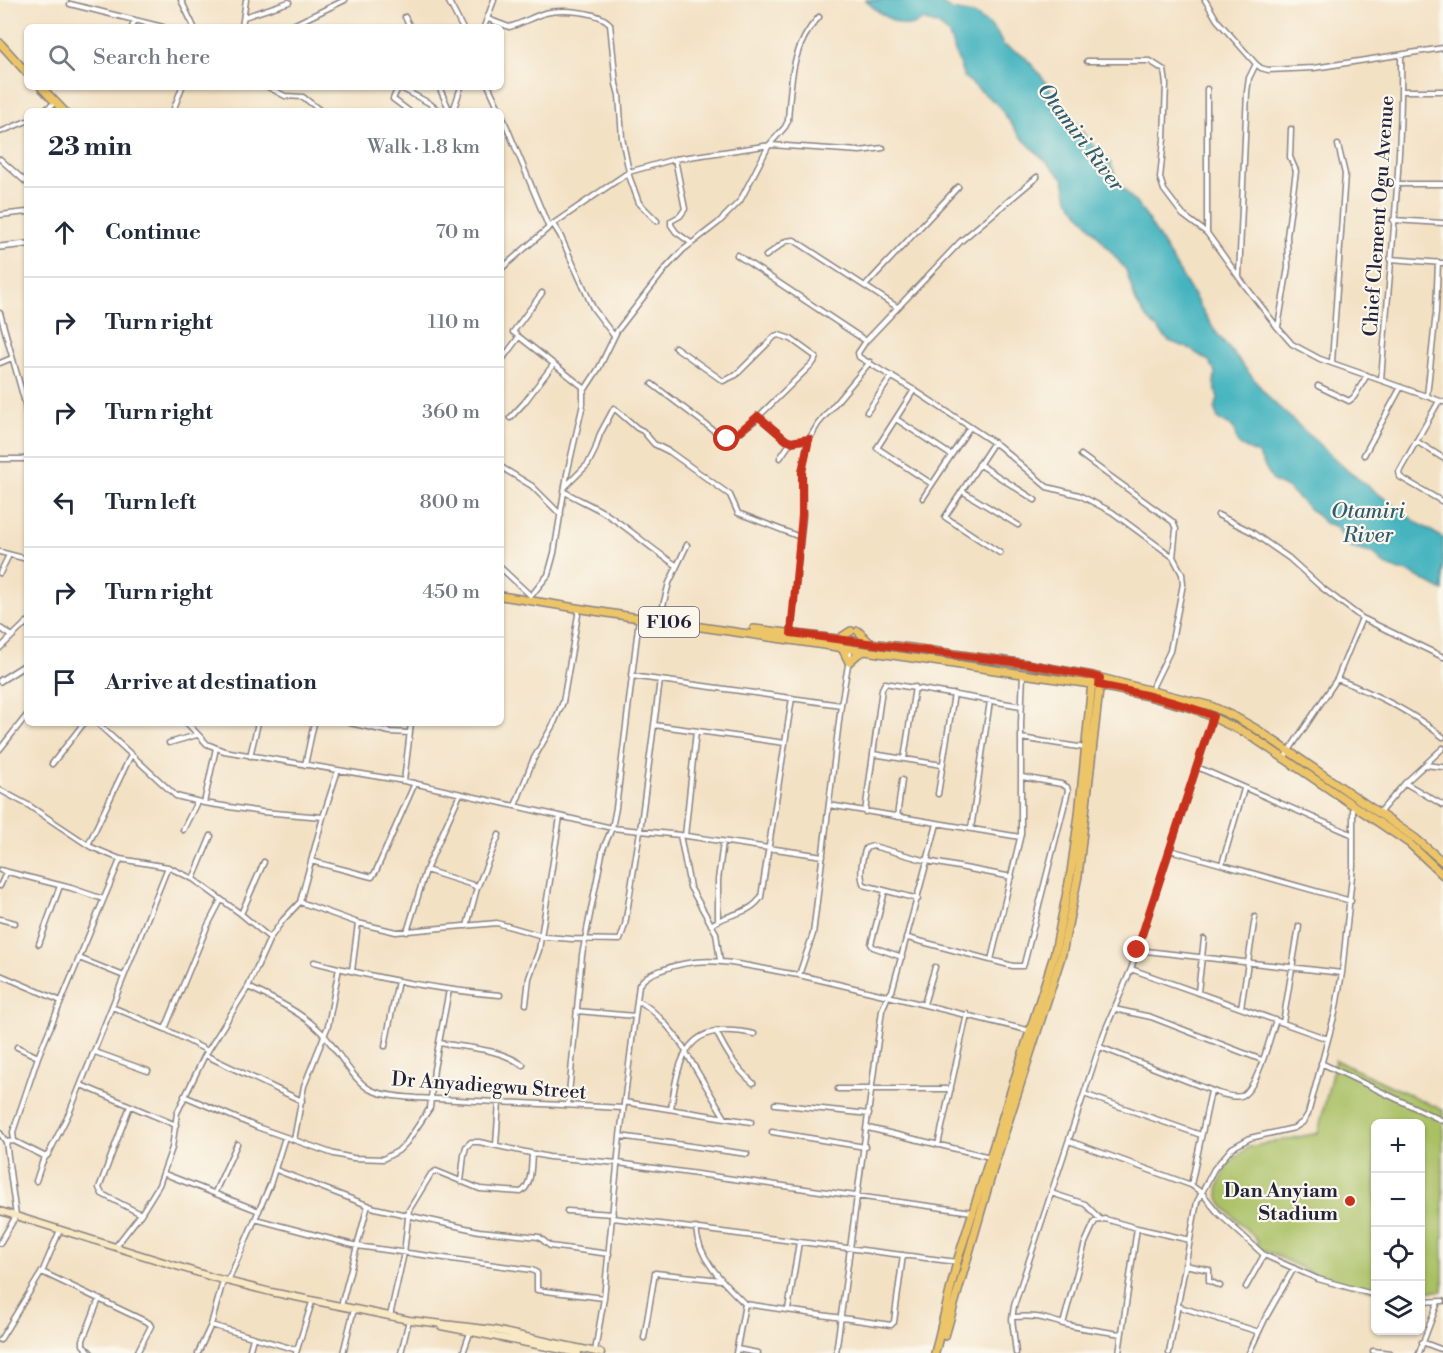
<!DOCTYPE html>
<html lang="en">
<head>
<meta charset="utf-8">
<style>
	:root { --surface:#fff; --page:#f6f6f7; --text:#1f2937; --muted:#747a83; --line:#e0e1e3 }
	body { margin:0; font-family:"Libre Bodoni",serif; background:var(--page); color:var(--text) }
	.controls { position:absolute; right:18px; bottom:18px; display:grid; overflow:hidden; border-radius:9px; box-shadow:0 2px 4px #0004 }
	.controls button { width:54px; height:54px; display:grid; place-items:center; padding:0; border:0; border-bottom:2px solid var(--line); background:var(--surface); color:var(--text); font:30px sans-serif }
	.stop { position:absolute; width:18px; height:18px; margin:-14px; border:4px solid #c8321e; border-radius:50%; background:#fff }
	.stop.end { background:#c8321e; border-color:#fff; box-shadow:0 2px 6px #0008 }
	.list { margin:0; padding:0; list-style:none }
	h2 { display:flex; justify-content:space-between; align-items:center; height:78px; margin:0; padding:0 24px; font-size:26px }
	h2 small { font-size:20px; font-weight:400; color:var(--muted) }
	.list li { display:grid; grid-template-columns:39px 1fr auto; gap:18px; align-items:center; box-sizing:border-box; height:90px; padding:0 24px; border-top:2px solid var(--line) }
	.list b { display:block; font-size:22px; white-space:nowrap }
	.list em { font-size:20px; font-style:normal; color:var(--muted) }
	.icon { flex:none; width:33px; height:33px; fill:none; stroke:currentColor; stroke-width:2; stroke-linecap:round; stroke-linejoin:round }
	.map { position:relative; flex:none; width:1443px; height:1353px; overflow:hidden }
	.search { position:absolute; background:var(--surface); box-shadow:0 2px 4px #0004; left:24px; top:24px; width:480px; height:66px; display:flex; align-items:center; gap:15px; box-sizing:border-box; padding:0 21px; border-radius:9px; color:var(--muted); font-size:22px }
	.panel { position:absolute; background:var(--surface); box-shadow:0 2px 4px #0004; left:24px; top:108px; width:480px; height:618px; border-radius:9px }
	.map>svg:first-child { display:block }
</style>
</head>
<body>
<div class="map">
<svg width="1443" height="1353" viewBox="0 0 1443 1353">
	<rect width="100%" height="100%" fill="#fbf7ec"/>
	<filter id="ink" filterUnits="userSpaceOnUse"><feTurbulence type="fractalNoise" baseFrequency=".0167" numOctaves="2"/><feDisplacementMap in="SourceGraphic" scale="12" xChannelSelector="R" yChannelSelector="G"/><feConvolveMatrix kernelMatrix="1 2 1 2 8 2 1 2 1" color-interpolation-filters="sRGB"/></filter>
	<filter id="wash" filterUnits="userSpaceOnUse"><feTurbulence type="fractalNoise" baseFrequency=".008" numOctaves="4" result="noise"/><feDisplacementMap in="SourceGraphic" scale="24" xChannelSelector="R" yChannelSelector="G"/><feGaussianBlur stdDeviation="1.35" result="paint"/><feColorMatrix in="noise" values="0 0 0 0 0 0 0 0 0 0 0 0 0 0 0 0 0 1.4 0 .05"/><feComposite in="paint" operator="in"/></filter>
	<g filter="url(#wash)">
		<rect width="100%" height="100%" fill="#f3e1c4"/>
		<path fill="#a9c064" stroke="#667150" stroke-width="1.5" d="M1335,1060l108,50v181h-22l-1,-167h-44l-1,167 -54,-14 -66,-31 3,-5 -35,-35 -4,-8 -1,-11 11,-24 20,-16 69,-14z"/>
		<path fill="#45b4bf" stroke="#346b7d" stroke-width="1.5" d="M866,0h74l3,5 9,5 22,4 15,10 8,9 6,12 21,11 15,17 21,31 32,40 18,18 9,21 25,30 71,118 55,68 78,72 68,51 27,16v53l-34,-19 -12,-2 -14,-6 -8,-10 -24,-6 -16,-22 -10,-3 -38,-35 -14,-7 -15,-27 -17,-8 -4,-4 -3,-14 -16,-9 -3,-11 3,-10 -4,-14 1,-12 -6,-11 -21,-13 -19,-7 -24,-25 -9,-14 -10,-32 -58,-71 -4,-20 -45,-44 -21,-30 -34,-28 -16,-44 -11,-9 -15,-4c-3,2 -6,4 -9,5 -13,4 -40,-16 -47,-25z"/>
	</g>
	<g filter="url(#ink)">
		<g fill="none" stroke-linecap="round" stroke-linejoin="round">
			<g stroke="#8a8280" stroke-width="7">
				<path id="minor" d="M181,0l13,27
					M448,0l14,27
					M1205,0l12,20 39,44 5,4 7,2 46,-2 129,-20
					M70,4l93,23
					M244,17l45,-15
					M405,17l5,10
					M488,19l21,8c13,-3 24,-11 36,-14 16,-4 54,-2 65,11l6,60 3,11 3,43 7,34
					M132,27l3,-7
					M242,27l4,-27
					M289,27l56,-27
					M484,27l10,-27
					M1087,61h63l14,9 2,14 -2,55 -4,39 4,12 19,25 24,18 36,50 35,45 14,16 28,15 123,43
					M268,87l17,9 18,1 18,14
					M439,87l11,24
					M489,87l11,24
					M1402,91h41
					M43,111l9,-6
					M173,111l9,-24
					M409,111l-16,-12 4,-9 4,-2 28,15 10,8
					M453,111l8,-24
					M501,113c16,38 32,76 48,115
					M0,132l27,-11
					M0,159l27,24
					M675,159l10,50 -5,7 -9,5v4l5,7 15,11
					M628,173l11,30 18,18
					M1037,177l-76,64 -95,100 -8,12 1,4 55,33 85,56 48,41 32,8 33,17 61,45 9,17 1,10 -13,67 -19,39
					M1396,184h47
					M0,215l27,-3
					M1393,220l50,3
					M553,224l7,11 33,73 21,28
					M1207,232v-143
					M737,255l129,86
					M766,256l20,-15 8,-1 103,67
					M1390,259l53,4
					M501,269l52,-45 76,-52 46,-13 96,-14 89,6 23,-3
					M1239,276l8,-184 2,-14 7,-14
					M865,286l93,-99
					M0,313l25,90 2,17
					M1278,327l10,-60 -1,-31 9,-65 -6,-14 1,-28
					M501,361l17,-23
					M1332,362l13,-188 -7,-29
					M0,363l12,-5
					M1381,380c8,-107 22,-218 20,-325
					M652,384l69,52 11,2 22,-17 60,-59 2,-5 -25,-18 -12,-4 -4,1 -39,39 -13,6 -48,-34
					M1318,386l31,15 5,-4 13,-22
					M914,390l-37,58 55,36
					M584,391l15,-23 18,-37 49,-63 17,-18 35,-27 22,-22 29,-56 16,-18 3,-6c3,-40 3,-74 31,-104
					M1427,396l9,-84 2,-50
					M1439,401l-40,71 1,5 43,25
					M867,412l25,-36
					M758,416l28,24 5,2 18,-3
					M510,418l14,-15 29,-38
					M896,419l55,36
					M1416,441l27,17
					M994,442l-49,75 55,36
					M1081,455l92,67 3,7 -3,28
					M1364,455l37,-68
					M780,458l11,-16
					M0,459h27
					M979,464l56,36
					M501,467l31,19 29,29
					M566,486l22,-22 7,-14 5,-16 14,-26 23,20 6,3 11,13 16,8 60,43 8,18 62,24
					M962,491l56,34
					M565,492c12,7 26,13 38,20 26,16 48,37 73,53
					M923,498l47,-71
					M1218,515l32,16 39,27 32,29 41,31 81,39
					M0,552l27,7
					M501,568l30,28 17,-21 6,-22 13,-79 16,-70v-17l-70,-55 29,-39
					M0,573l9,-18
					M660,617l9,-34 18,-38
					M0,628l12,8
					M791,632l12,-117 -1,-43 6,-31 10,-17 52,-62
					M0,648l27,-26
					M631,676l210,29
					M1337,679l25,-61
					M97,723l79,73 28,7 58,9 61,5
					M187,723l20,21 17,7 180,30 208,47 68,7 143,21
					M350,723l40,9 20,1
					M654,725l131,18
					M1021,738l64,10
					M169,743l28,-8
					M0,749l27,-34
					M873,754l69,11
					M250,756l8,-33
					M1284,758l53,-79c39,15 74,32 106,58
					M904,759l11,-72
					M52,764l32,-41
					M305,765l9,-42
					M1425,765l18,2
					M1197,767l16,-50
					M404,781l7,-58
					M1405,783l38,22
					M0,790l28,15 63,42 12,5 17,7 48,8 25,12 48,35 29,24
					M938,794l16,-100
					M204,803l12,-55
					M829,805l191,32
					M515,806l18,-46 21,-37 9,-21 16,-93
					M865,812l17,-123 3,-6 136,23
					M1379,813l26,-30 38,-35
					M897,817l5,-37
					M937,824l-45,167 -4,5 143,35
					M971,829l19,-128
					M183,830l14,-28
					M680,835l10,52 26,46 4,28
					M685,836l11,-105
					M88,845l43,-90
					M1170,850l181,51
					M311,861l61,16 4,-6 39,-88
					M1222,864l22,-75
					M0,870l71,18 32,11
					M426,870l47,15 4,3 -10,38
					M193,879l18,-43
					M0,886l6,-13
					M477,888l22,-53
					M885,891l-14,53 2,3 29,10
					M918,899l-54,-14c-5,-9 -2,-28 2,-37l7,-2 54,15 85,16
					M300,902l58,21 38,9 101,-9 49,14 26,2 48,1 5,-15 15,-94 20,-151
					M241,914l23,-52
					M0,919l15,4
					M718,920v-40l5,-38
					M711,925c16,-12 39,-10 50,-28l31,-199
					M407,932l19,-62 34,-76
					M908,938l105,28h10l1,-2 44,-173 -1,-4 -6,-3 -39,-7
					M39,944l21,-58
					M1137,950l205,23
					M79,958l45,18
					M991,960l30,-126v-111l2,-50
					M314,962c62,16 123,28 186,33
					M1131,969l66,-202 154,67
					M352,971l6,-48
					M0,975l61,26
					M799,975l89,21 -6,14 -46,343
					M248,987c26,12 55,26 75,47 13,14 31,48 48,56 13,6 31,7 45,8l207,10
					M1198,992l6,-53
					M637,1001c16,5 45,40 51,55l37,62
					M526,1004l3,-26 10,-28 21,-133
					M924,1004l11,-37
					M112,1007l53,22 43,22
					M1241,1008l14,-91
					M1114,1009l37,8 111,43
					M577,1011l58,5
					M1283,1023l16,-97
					M165,1029l42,-102 14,-27
					M716,1031c10,21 20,37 37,52
					M439,1043c29,5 59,5 84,22
					M385,1046l13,-65
					M17,1047l21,10
					M1100,1047l118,46c7,2 16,5 23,3 16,-5 29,-60 35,-76
					M95,1052l53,19
					M205,1055l97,46
					M1321,1063l122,58
					M81,1085l95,40
					M838,1089h113
					M1084,1094l117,41
					M184,1096l73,31 77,27 19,4 30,1 15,-8 9,-9 23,-34 4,-39 15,-79
					M624,1102l127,20
					M775,1104l94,10
					M568,1105l14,-150 21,-106 9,-21 4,-20 23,-189
					M130,1106l-31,82 3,6 39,20
					M671,1109c8,-56 17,-89 83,-75
					M868,1128l122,29
					M772,1132l93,15
					M0,1133l6,9 10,74 -16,27
					M620,1136l127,18
					M294,1140l10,-54 24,-60 11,-58
					M14,1141l-1,-9 25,-75 82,-197
					M1069,1141l122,44 11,8 16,20 46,42 54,24 58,16
					M6,1142l8,-1 30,15h3l2,-3 21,-42 98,-244
					M496,1145l3,-43
					M938,1145l29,-131
					M276,1170l99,38 104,23 60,6 11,9 59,8
					M165,1174l94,37
					M36,1181l6,-18 4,-7
					M461,1182l3,-27 2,-8 5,-5h8l70,15 69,6 354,49
					M1191,1185l20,-94
					M215,1192l22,-48
					M1051,1193l34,11 15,15
					M567,1211l46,3
					M613,1218l344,44
					M255,1219l102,27 175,24 5,3v17l67,8
					M696,1228c2,31 28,55 49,76l-9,49
					M116,1246l25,-32 18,-29 13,-37 5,-35 27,-56 44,-70 22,-49 13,-18 17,-18 23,-85 15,-47
					M1185,1265l24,5v11l11,5
					M42,1272l107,51 2,3 -14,27
					M228,1281l42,-96 15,-48
					M1246,1287l18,-32
					M1420,1302l23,-1
					M745,1304l146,21 3,-3 9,-67
					M341,1306l27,-101
					M1177,1306l82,26
					M788,1310l11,-68
					M390,1316l14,-63 5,-43 22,-36 5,-3 44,18 41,3c11,-6 10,-26 11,-38
					M1013,1317c24,-2 29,1 51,7 19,5 38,7 57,10
					M1063,1324l22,-81 10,-22 10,-2 32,9 53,12
					M211,1325l86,25
					M644,1338l11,-65 66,7
					M0,1340l43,-70 17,-40
					M1422,1342l21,8
					M737,1349l21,4
					M595,1351l9,-53 16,-162 19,-151c6,-9 14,-12 23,-15 49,-19 88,-2 137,5l14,-41 28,-229 10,-57
					M1373,1351l17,2
					M91,1353l-8,-8v-5l16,-41
					M198,1353l13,-28 12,-44
					M249,1353l4,-15
					M296,1353l16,-51
					M343,1353l11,-44
					M401,1353l8,-33
					M463,1353l7,-20
					M1016,1353l-4,-34 2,-13 90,-273 27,-64 197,70
					M1119,1353l18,-125
					M1169,1353l28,-151 17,-33 18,-21 18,-10 44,-10 9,-6 5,-8 27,-101 7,-40 11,-107v-61
					M1249,1353l16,-34 29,-51
					M1419,1353l19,-51"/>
			</g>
			<g stroke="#8a8280" stroke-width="8">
				<path id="tertiary" d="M0,247l27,-3
					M0,681l27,-17"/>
			</g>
			<g stroke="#8a8280" stroke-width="9">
				<path id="secondary" d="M0,1211l215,67 56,14 138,28 85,10 107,23
					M441,1326l137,27"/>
			</g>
			<g stroke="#8a8280" stroke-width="10">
				<path id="primary" d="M0,43l27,30
					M41,87l23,24
					M501,596l125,20 465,68 57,12 47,13 53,25 161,109 34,32
					M754,629l157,19 115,16 67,12 118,30 26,12 21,12 157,108 28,24
					M858,631l11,11
					M840,638l11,-7
					M838,646l5,4 6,12 9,-8 7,-3
					M945,1336l49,-170 68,-212 16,-78 22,-195
					M935,1353l22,-91 98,-310 16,-80 8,-57 13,-133"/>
			</g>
			<use href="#minor" stroke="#fff" stroke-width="4"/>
			<use href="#tertiary" stroke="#fff" stroke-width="5"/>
			<use href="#secondary" stroke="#f8e8c3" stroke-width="6"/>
			<use href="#primary" stroke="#edc569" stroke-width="7"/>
		</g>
	</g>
	<g fill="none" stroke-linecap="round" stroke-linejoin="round" filter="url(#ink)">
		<path stroke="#c8321e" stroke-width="8" d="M727,439l5,-1 26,-22 28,24 5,2 18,-3 -7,33v43l-11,118 237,31 65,12 7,2 -1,7c39,8 78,16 114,31l-76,234"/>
	</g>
	<circle fill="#c8321e" stroke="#fbf7ec" stroke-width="2" cx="1350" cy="1201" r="6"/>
	<g text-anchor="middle" stroke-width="4.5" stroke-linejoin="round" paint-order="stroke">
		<rect fill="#fbf7ec" stroke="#636270" stroke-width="1.5" x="639" y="607" width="60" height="30" rx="4.5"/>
		<g font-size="18" font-weight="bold" fill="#22223b">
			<text x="669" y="628">F106</text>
		</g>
		<g font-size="20" fill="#22223b" stroke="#fbf7ec">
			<text transform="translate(1378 216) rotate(-86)" y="7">Chief Clement Ogu Avenue</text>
			<text transform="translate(489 1085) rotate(4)" y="7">Dr Anyadiegwu Street</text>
		</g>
		<g font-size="20" font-weight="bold" fill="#22223b" stroke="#fbf7ec" text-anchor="end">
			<text x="1338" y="1197">Dan Anyiam<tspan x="1338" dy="23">Stadium</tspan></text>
		</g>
		<g font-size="21" font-style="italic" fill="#305c70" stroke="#fbf7ec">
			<text transform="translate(1081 137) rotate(53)" y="7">Otamiri River</text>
			<text x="1368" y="518">Otamiri<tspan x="1368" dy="24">River</tspan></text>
		</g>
	</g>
</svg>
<div class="controls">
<button>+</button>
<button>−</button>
<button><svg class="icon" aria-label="locate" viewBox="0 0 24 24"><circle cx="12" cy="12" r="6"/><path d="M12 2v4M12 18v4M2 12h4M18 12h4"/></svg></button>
<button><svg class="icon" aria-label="layers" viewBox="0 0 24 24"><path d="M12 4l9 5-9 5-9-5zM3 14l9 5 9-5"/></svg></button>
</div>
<div class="stop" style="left:727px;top:439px"></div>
<div class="stop end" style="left:1137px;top:950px"></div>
<div class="search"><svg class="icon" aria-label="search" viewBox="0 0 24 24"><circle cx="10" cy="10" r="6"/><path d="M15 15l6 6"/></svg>Search here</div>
<section class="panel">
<h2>23 min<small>Walk · 1.8 km</small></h2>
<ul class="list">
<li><svg class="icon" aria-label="ahead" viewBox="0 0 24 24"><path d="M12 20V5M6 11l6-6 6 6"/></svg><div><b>Continue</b></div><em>70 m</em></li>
<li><svg class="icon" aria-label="right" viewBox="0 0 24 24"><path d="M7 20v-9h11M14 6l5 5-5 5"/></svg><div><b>Turn right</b></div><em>110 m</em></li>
<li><svg class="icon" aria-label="right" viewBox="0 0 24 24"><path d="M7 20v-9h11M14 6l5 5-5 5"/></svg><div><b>Turn right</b></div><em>360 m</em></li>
<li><svg class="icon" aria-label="left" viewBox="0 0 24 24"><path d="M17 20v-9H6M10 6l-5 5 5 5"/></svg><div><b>Turn left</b></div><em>800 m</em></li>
<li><svg class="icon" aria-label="right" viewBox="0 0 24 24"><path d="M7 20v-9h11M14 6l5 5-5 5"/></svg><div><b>Turn right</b></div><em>450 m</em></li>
<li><svg class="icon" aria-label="arrive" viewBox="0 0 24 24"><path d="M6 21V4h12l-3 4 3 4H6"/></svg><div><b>Arrive at destination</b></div></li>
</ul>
</section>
</div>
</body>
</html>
